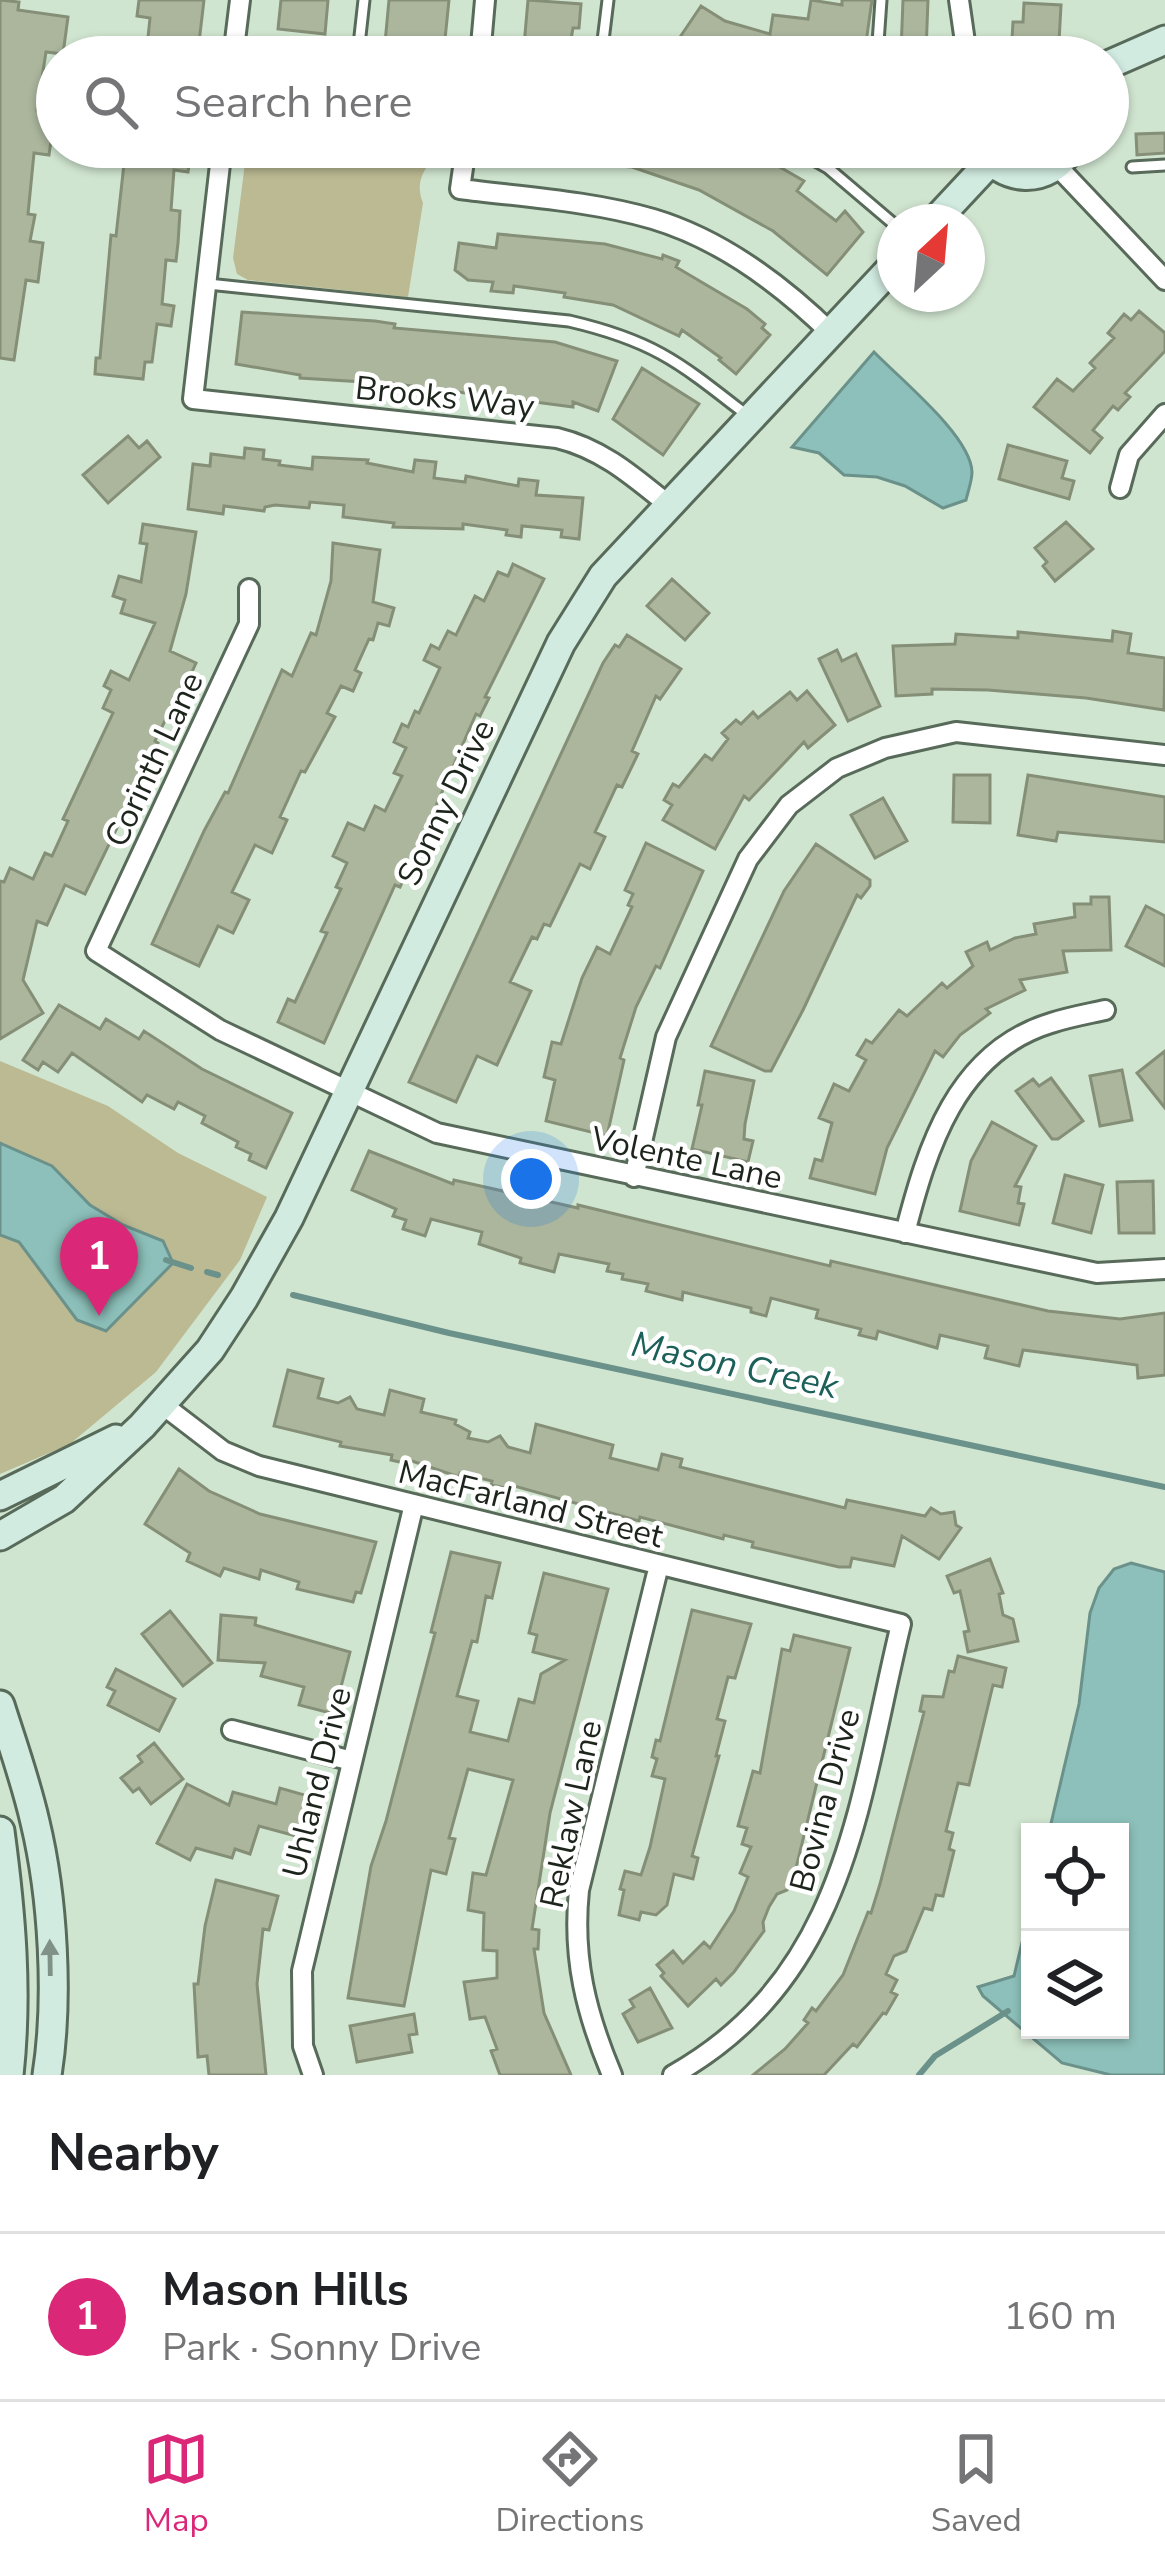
<!DOCTYPE html>
<html lang="en">
<head>
<meta charset="utf-8">
<style>
	:root { --surface:#fff; --page:#f2f2f2; --text:#202124; --muted:#757577; --line:#e0e0e0; --accent:#db2777 }
	body { margin:0; font-family:"Nunito Sans",sans-serif; background:var(--page); color:var(--text) }
	.controls { position:absolute; right:36px; bottom:36px; display:grid; overflow:hidden; border-radius:0px; box-shadow:0 3px 9px #0004 }
	.controls button { width:108px; height:108px; display:grid; place-items:center; padding:0; border:0; border-bottom:3px solid var(--line); background:var(--surface); color:var(--text); font:60px sans-serif }
	.compass { position:absolute; left:877px; top:204px; width:108px; height:108px; border-radius:50%; background:var(--surface); box-shadow:0 3px 9px #0004; rotate:26deg }
	.you { position:absolute; left:531px; top:1179px; width:42px; height:42px; margin:-30px; border:9px solid #fff; border-radius:50%; background:#1a73e8; box-shadow:0 0 0 18px #1a73e833 }
	.badge { display:grid; place-items:center; width:78px; height:78px; border-radius:50%; background:var(--accent); color:#fff; font-size:39px; font-weight:700 }
	.pin { position:absolute; translate:-50% -99px; filter:drop-shadow(0 3px 6px #0008) }
	.pin::after { content:''; position:absolute; top:63px; width:42px; height:36px; background:inherit; clip-path:polygon(0 0,100% 0,50% 100%) }
	.list { margin:0; padding:0; list-style:none }
	h2 { display:flex; justify-content:space-between; align-items:center; height:156px; margin:0; padding:0 48px; font-size:51px }
	h2 small { font-size:39px; font-weight:400; color:var(--muted) }
	.list li { display:grid; grid-template-columns:78px 1fr auto; gap:36px; align-items:center; box-sizing:border-box; height:168px; padding:0 48px; border-top:3px solid var(--line) }
	.list b { display:block; font-size:45px; white-space:nowrap }
	.list p { margin:0; font-size:39px; white-space:nowrap; color:var(--muted) }
	.list em { font-size:39px; font-style:normal; color:var(--muted) }
	.icon { flex:none; width:66px; height:66px; fill:none; stroke:currentColor; stroke-width:2; stroke-linecap:round; stroke-linejoin:round }
	.map { position:relative; flex:none; width:1165px; height:2075px; overflow:hidden }
	.search { position:absolute; background:var(--surface); box-shadow:0 3px 9px #0004; left:36px; right:36px; top:36px; height:132px; display:flex; align-items:center; gap:30px; box-sizing:border-box; padding:0 42px; border-radius:66px; color:var(--muted); font-size:45px }
	.sheet { height:324px; background:var(--surface) }
	nav { display:flex; justify-content:space-around; align-items:center; box-sizing:border-box; height:168px; border-top:3px solid var(--line); background:var(--surface); font-size:33px; color:var(--muted) }
	nav a { display:grid; justify-items:center; gap:6px }
	nav .on { color:var(--accent) }
	.map>svg:first-child { display:block }
</style>
</head>
<body>
<div class="map">
<svg width="1165" height="2075" viewBox="0 0 1165 2075">
	<rect width="100%" height="100%" fill="#d0e5d0"/>
	<path fill="#bbba93" d="M247,147h198c-17,16 -32,32 -22,56l-15,94 -160,-17 -11,-6 -4,-16z
		M0,1061l108,45 70,47 89,44 -27,63 -84,112 -86,72 -70,30z"/>
	<path fill="#8dc0ba" stroke="#6b918b" stroke-width="3" d="M874,352c26,27 97,84 98,120 0,9 -4,19 -6,28l-23,8 -38,-22 -28,-9 -33,-2 -25,-22 -27,-6z
		M0,1143l52,23 38,39 33,20 40,16 10,22 -67,68 -29,-11 -58,-78 -19,-7z
		M1131,1563l34,9v503h-54l-49,-12 -79,-67 -5,-9 36,-11 16,-67v121h90v-198h-71l30,-128 11,-91 9,-25 15,-19z"/>
	<g fill="none" stroke-linecap="round" stroke-linejoin="round">
		<path stroke="#6b918b" stroke-width="6" d="M166,1260l25,8
			M207,1272l11,3
			M293,1295l156,38 716,154
			M919,2075l16,-19 73,-45"/>
	</g>
	<path fill="#abb69d" stroke="#858f77" stroke-width="3" d="M0,0l19,2 -1,8 50,7 -5,37 -17,-2 -9,58 18,3 -6,42 -15,-2 -6,61 7,1 -5,26 13,2 -5,39 -12,-2 -12,80 -14,-2z
		M139,0h65l-6,51 -11,-1 -1,7h-40l4,-39 -13,-2z
		M281,0h47l-3,34 -47,-5z
		M389,0h60l-5,49 -59,-6z
		M528,0l53,4 -2,24h-6l-5,29h-45z
		M811,0l31,5v-5h30l-8,57 -71,-7 -1,7h-119l6,-10 -1,-7 23,-34 24,15 45,13 3,-19 35,4z
		M903,0h25l-2,52 -25,-1z
		M1024,3l37,2 -2,37 -47,-3 1,-17h10z
		M1165,133v20l-28,2 -1,-21z
		M120,147h58v3l13,2 -3,20 -14,-2 -3,40 9,1 -2,32 -2,18 -10,-1 -4,44 12,2 -3,20 -14,-2 -5,38h-7l-2,17 -48,-5 1,-16h4l11,-123 5,1 8,-72h-6z
		M535,147h210l59,34 -7,10 39,30 9,-10 18,21 -36,43 -54,-44 -74,-41 -67,-23 -86,-6 -12,-4z
		M498,234l107,10 57,15 1,-4 16,6 -3,6 71,42 18,15 -3,4 8,7 -34,39 -17,-14 2,-2 -39,-28 -3,6 -66,-31 -49,-8 1,-4 -51,-7 -1,7 -22,-2 2,-9 -25,-2 -13,-10 4,-27 37,5z
		M1139,311l26,22v18l-40,42 5,4 -12,13 -5,-4 -20,24 9,8 -12,15 -56,-46 23,-28 16,12 22,-23 -5,-5 24,-25 -6,-5 16,-19 7,6z
		M242,312l133,9 20,3 -1,4 161,14 62,19 -19,50 -25,-9v5l-177,-23 -96,-6v-3l-64,-11z
		M642,368l57,36 -36,51 -50,-36z
		M128,436l11,12 8,-7 13,16 -52,46 -25,-28z
		M1008,445l59,16 -5,17 12,3 -5,18 -70,-20z
		M245,448l19,2 -1,9 17,2 -1,4 33,4 1,-12 55,3 -1,3 46,9 2,-12 21,2 -2,16 31,4 1,-6 52,10 1,-7 19,2 -2,14 47,3 -4,41 -18,-2 1,-7 -29,-3 -11,-1 -1,11 -15,-2 1,-5 -7,-1 -37,-5v5l-70,-2 1,-4 -51,-6 1,-12 -34,-3 -1,6 -34,-3 -10,2 -1,4 -40,-5 -1,8 -35,-5 5,-45 17,2 1,-12 33,4z
		M1066,522l27,27 -38,32 -12,-15 4,-4 -12,-14z
		M143,524l53,8 -10,62 -16,57 26,12 -8,18 -3,-1 -30,61 3,2 -73,151 -20,-9 -18,40 -10,-4 -14,59 20,33 -43,26v-158l4,1 6,-14 23,11 12,-26 7,3 16,-35 -5,-2 50,-106 -10,-5 8,-18 -7,-4 7,-15 18,9 26,-57 -34,-10 4,-13 -12,-4 6,-20 22,6 6,-38 -7,-1z
		M333,543l47,7 -7,52 21,6 -5,18 -11,-3 -5,17 -4,-1 -14,31 6,3 -8,18 -12,-5 -14,27 8,4 -30,55 -4,-1 -21,46 7,3 -15,33 -17,-8 -23,47 17,8 -16,33 -15,-7 -19,40 -47,-22 52,-113 21,-39 3,1 54,-123 10,6 19,-43 5,2 15,-54z
		M513,564l31,15 -59,118 4,1 -9,18 -4,-2 -61,140 -15,33 -5,-2 -71,158 -46,-21 10,-23 7,3 32,-69 -6,-2 20,-42 -5,-2 11,-24 -14,-7 15,-33 16,7 11,-24 10,5 17,-35 -8,-3 12,-25 -12,-6 8,-18 6,3 7,-16 4,2 21,-45 -16,-8 7,-15 8,4 9,-18 8,4 19,-39 9,5 14,-29 10,4z
		M672,579l37,34 -24,27 -38,-34z
		M1113,631l18,3 -3,19 37,5 -1,52 -78,-12 -98,-8 -56,-1v5l-36,2 -3,-50 62,-2 1,-10 62,4v-6l94,9z
		M627,635l54,34 -21,30 -4,-3 -24,55 6,3 -16,33 -5,-2 -22,47 10,5 -15,32 -10,-5 -30,62 -6,-2 -7,15 -5,-2 -22,45 21,9 -34,74 -20,-9 -21,46 -47,-20 194,-419 12,-18 4,2z
		M837,650l5,11 14,-7 24,52 -32,15 -29,-62z
		M807,691l28,34 -27,23 -4,-6 -55,58 -5,-4 -29,53 -52,-29 9,-15 -8,-5 9,-16 6,3 26,-32 7,5 16,-21 -6,-6 14,-13 5,4 12,-12 5,6 32,-26 7,8z
		M954,775h36v48l-37,-1z
		M1028,775l137,22v45l-107,-10 -2,9 -38,-6z
		M883,798l24,43 -32,17 -24,-43z
		M646,843l57,28 -43,97 -4,-2 -20,41 -16,51 4,2 -17,76 -61,-15 9,-41 -11,-3 8,-35 9,2 21,-66 15,-31 13,7 22,-47 -4,-2 5,-11 -8,-4z
		M816,844l54,36v6l-9,12 -4,-3 -54,115 -32,61h-6l-54,-25 73,-155z
		M1091,897h18l2,53 -48,1 4,21 -47,8 5,10 -39,19 4,4 -30,22 -17,22 -8,-6 -48,97 -12,46 -65,-16 5,-19 7,2 10,-38 -13,-5 15,-34 15,7 17,-31 -9,-5 9,-15 6,3 27,-33 8,6 35,-33 5,5 26,-22 -7,-14 21,-10 3,8 25,-12 21,-4 -2,-10 41,-7 -1,-13h17z
		M1146,906l19,10v50l-39,-20z
		M59,1005l41,24 6,-10 33,20 5,-8 58,38 90,44 -26,55 -17,-8 2,-6 -15,-7 2,-5 -36,-19 3,-7 -27,-14 -4,7 -27,-14 -5,7 -70,-49 -14,19 -15,-10 -5,8 -15,-10z
		M1165,1051v57l-28,-35z
		M1122,1070l10,50 -32,6 -10,-50z
		M705,1071l49,10 -9,43 -1,15 9,2 -5,21 -56,-13 10,-44h-4z
		M1051,1078l32,43 -25,18h-6l-36,-48 17,-12 6,7z
		M992,1122l44,24 -21,40 6,1 -3,16 6,1 -5,21 -59,-14 11,-50z
		M369,1151l84,33 1,-4 124,28v-3l252,61 1,-5 217,50 72,8 45,-6v62l-27,3 -1,-13 -114,-15 -4,16 -34,-8 3,-12 -48,-11 -3,13 -59,-17 -2,8 -17,-4 2,-6 -45,-11 2,-8 -47,-12 -5,18 -15,-4v-4l-68,-16 -1,8 -36,-9 2,-7 -26,-5 1,-5 -16,-3 2,-7 -50,-10 -5,18 -34,-9 1,-5 -42,-14 3,-12 -51,-13 -6,17 -22,-7 3,-9 -13,-4 3,-7 -44,-19z
		M1065,1175l38,10 -12,48 -38,-10z
		M1153,1181l1,52h-35l-2,-51z
		M288,1370l35,9 -5,19 20,5 12,-6 7,12 27,6 6,-25 34,9 -3,13 35,8 -1,4 15,8 -2,6 20,4 12,-6 8,11 22,6 6,-29 77,21 -3,13 48,12 4,-16 20,5 -2,8 165,41 2,-8 78,16 6,-8 10,6 13,-2 2,13 5,3 -22,31 -37,-23 -8,30 -42,-8 -2,9h-11l-87,-20 1,-5 -29,-7 -1,4 -83,-22 -1,4 -128,-36 -1,4 -19,-4 1,-4 -32,-8 -1,4 -50,-17 -1,4 -17,-4 1,-5 -52,-9 1,-4 -67,-16z
		M179,1469l30,22 51,23 116,28 -15,51 -5,-1 -3,10 -56,-13 2,-7 -38,-12 -2,9 -35,-11 -4,8 -33,-15 3,-8 -45,-29z
		M451,1552l49,11 -8,35 -6,-2 -9,46 -5,-1 -15,55 21,5 -8,31 38,9 11,-42 15,4 7,-29 24,-14 -32,-8 4,-17 -8,-2 15,-60 64,16 -58,224 -18,116 7,1 -1,19h-4l10,64 27,62h-71l-9,-24 6,-2 -12,-32 -15,2 -6,-37 33,-4v-27l-14,-1 1,-37 -16,-3 5,-37 13,2 27,-95 -45,-11 -19,69 6,1 -9,35 -15,-4 -27,136 -56,-8 23,-132 15,-45 49,-188 -4,-1z
		M990,1559l13,34 -4,1 4,21 10,4 5,22 -50,11 -4,-20 5,-1 -9,-40 -6,2 -7,-17z
		M692,1610l59,14 -16,54 -7,-1 -11,42 8,2 -9,35h3l-27,100 6,2 -5,21 -19,-5 -7,31 -11,10 -15,-3 -2,8 -20,-5 5,-25 -4,-1 5,-18 16,4 9,-28 15,-68 -13,-3 5,-17 -5,-2 4,-17 4,1z
		M170,1611l42,52 -29,23 -41,-52z
		M221,1615l35,3 -1,7 95,27 -16,62 -35,-9 5,-18 -43,-11 4,-13 -47,-3z
		M794,1635l56,13 -55,224 -8,18 -10,4 -8,13 -6,15 1,9 -30,41 -13,13 -5,-6 -28,27 -27,-30 3,-3 -7,-8 16,-14 10,12 21,-21 6,6 24,-37 14,-34 -8,-4 11,-26 -9,-3 5,-16 -9,-2 15,-55 7,2 22,-124 8,2z
		M958,1656l48,12 -4,19 -9,-2 -24,100 -11,-2 -12,48 7,2 -4,16 5,2 -11,45 -7,-1 -4,15 -8,-2 -18,43 -12,5 -8,18 11,6 -6,12 6,3 -11,19 -3,-1 -26,34 -4,-3 -29,31h-71l32,-26 23,-26 -4,-3 8,-12 4,3 27,-36 25,-63 3,1 9,-29 44,-172 -4,-1 3,-15 20,1 6,-26 5,1z
		M116,1669l59,30 -16,32 -51,-26 7,-14 -8,-4z
		M154,1743l29,36 -32,25 -12,-16 -6,4 -12,-14 21,-16 -4,-6z
		M187,1784l42,21 4,-13 43,12 4,-16 35,10 -12,40 -44,-12 -9,28 -15,-5 -3,9 -36,-10 -6,12 -33,-17z
		M216,1880l62,16 -9,34 -6,-1 -6,55 9,91h-57l-2,-19 -9,1 -4,-73h4l7,-58z
		M650,1988l22,40 -34,14 -15,-28 11,-7 -4,-7z
		M414,2014l3,20 -8,1 3,17 -55,10 -7,-36z"/>
	<g fill="none" stroke-linecap="round" stroke-linejoin="round">
		<g stroke="#586a59" stroke-width="15">
			<path id="lane" d="M236,45l144,12
				M358,54l6,-54
				M601,57l7,-57
				M877,57l4,-57
				M791,147l37,21 67,57
				M1132,167l33,-2
				M208,284l361,37c86,20 111,42 179,95"/>
		</g>
		<g stroke="#586a59" stroke-width="24">
			<path id="street" d="M959,0l6,42 9,15
				M233,57l7,-57
				M480,57l5,-57
				M222,147l-29,252 364,39c46,11 78,40 114,69
				M466,147l-6,42c63,8 131,12 193,30 67,20 129,66 179,115
				M1057,166l108,114
				M1120,488l9,-33 36,-41
				M249,589v35l-153,327 124,79 217,103 660,140 68,-4
				M634,1177l32,-140 82,-178 41,-54 48,-37 48,-20 71,-16 209,23
				M905,1233c22,-85 51,-181 146,-210 18,-6 36,-9 54,-13
				M163,1405l60,46 36,15 642,158c-43,177 -53,352 -228,451
				M232,1730l120,31
				M313,2075l-10,-29 -1,-75 112,-467
				M612,2075c-26,-62 -40,-117 -33,-185l80,-325"/>
		</g>
		<g stroke="#586a59" stroke-width="33">
			<path id="secondary" d="M1108,65l57,-25
				M979,147c23,36 70,40 92,0
				M934,222l56,-60
				M0,1496l116,-57
				M0,1536l64,-37 78,-73 68,-76 34,-52 45,-80 272,-575 42,-67 292,-312
				M0,1705c12,38 26,77 35,117 18,75 24,177 12,253
				M0,1831c11,82 18,161 9,244"/>
		</g>
		<use href="#lane" stroke="#fff" stroke-width="9"/>
		<use href="#street" stroke="#fff" stroke-width="18"/>
		<use href="#secondary" stroke="#d1ebe1" stroke-width="27"/>
	</g>
	<defs><path id="oneway-solid" d="M-6-.8H1V-3.2L6.5 0L1 3.2V.8H-6Z" transform="scale(3)"/></defs>
	<use fill="#809188" href="#oneway-solid" transform="translate(50 1958) rotate(-91)"/>
	<g text-anchor="middle" stroke-width="9" stroke-linejoin="round" paint-order="stroke">
		<g font-size="33" fill="#1c241c" stroke="#fff">
			<text transform="translate(445 396) rotate(6)" y="12">Brooks Way</text>
			<text transform="translate(153 759) rotate(-65)" y="12">Corinth Lane</text>
			<text transform="translate(445 802) rotate(-64)" y="12">Sonny Drive</text>
			<text transform="translate(687 1157) rotate(12)" y="12">Volente Lane</text>
			<text transform="translate(531 1503) rotate(14)" y="12">MacFarland Street</text>
			<text transform="translate(316 1782) rotate(-76)" y="12">Uhland Drive</text>
			<text transform="translate(824 1800) rotate(-75)" y="12">Bovina Drive</text>
			<text transform="translate(570 1814) rotate(-78)" y="12">Reklaw Lane</text>
		</g>
		<g font-size="36" font-style="italic" fill="#1c605a" stroke="#fff">
			<text transform="translate(735 1364) rotate(12)" y="13">Mason Creek</text>
		</g>
	</g>
</svg>
<div class="controls">
<button><svg class="icon" aria-label="locate" viewBox="0 0 24 24"><circle cx="12" cy="12" r="6"/><path d="M12 2v4M12 18v4M2 12h4M18 12h4"/></svg></button>
<button><svg class="icon" aria-label="layers" viewBox="0 0 24 24"><path d="M12 4l9 5-9 5-9-5zM3 14l9 5 9-5"/></svg></button>
</div>
<svg class="compass" viewBox="-18 -18 36 36"><path d="M0-13l5 13h-10z" fill="#e53935"/><path d="M0 13l5-13h-10z" fill="#757577"/></svg>
<div class="you"></div>
<div class="pin badge" style="left:99px;top:1316px">1</div>
<div class="search"><svg class="icon" aria-label="search" viewBox="0 0 24 24"><circle cx="10" cy="10" r="6"/><path d="M15 15l6 6"/></svg>Search here</div>
</div>
<section class="sheet">
<h2>Nearby<small></small></h2>
<ul class="list">
<li><span class="badge">1</span><div><b>Mason Hills</b><p>Park · Sonny Drive</p></div><em>160 m</em></li>
</ul>
</section>
<nav>
<a class="on"><svg class="icon" aria-label="map" viewBox="0 0 24 24"><path d="M3 6l6-2 6 2 6-2v14l-6 2-6-2-6 2zM9 4v14M15 6v14"/></svg>Map</a>
<a><svg class="icon" aria-label="directions" viewBox="0 0 24 24"><path d="M12 3l9 9-9 9-9-9zM9 14v-3h6M13 9l2 2-2 2"/></svg>Directions</a>
<a><svg class="icon" aria-label="saved" viewBox="0 0 24 24"><path d="M7 4h10v16l-5-4-5 4z"/></svg>Saved</a>
</nav>
</body>
</html>
